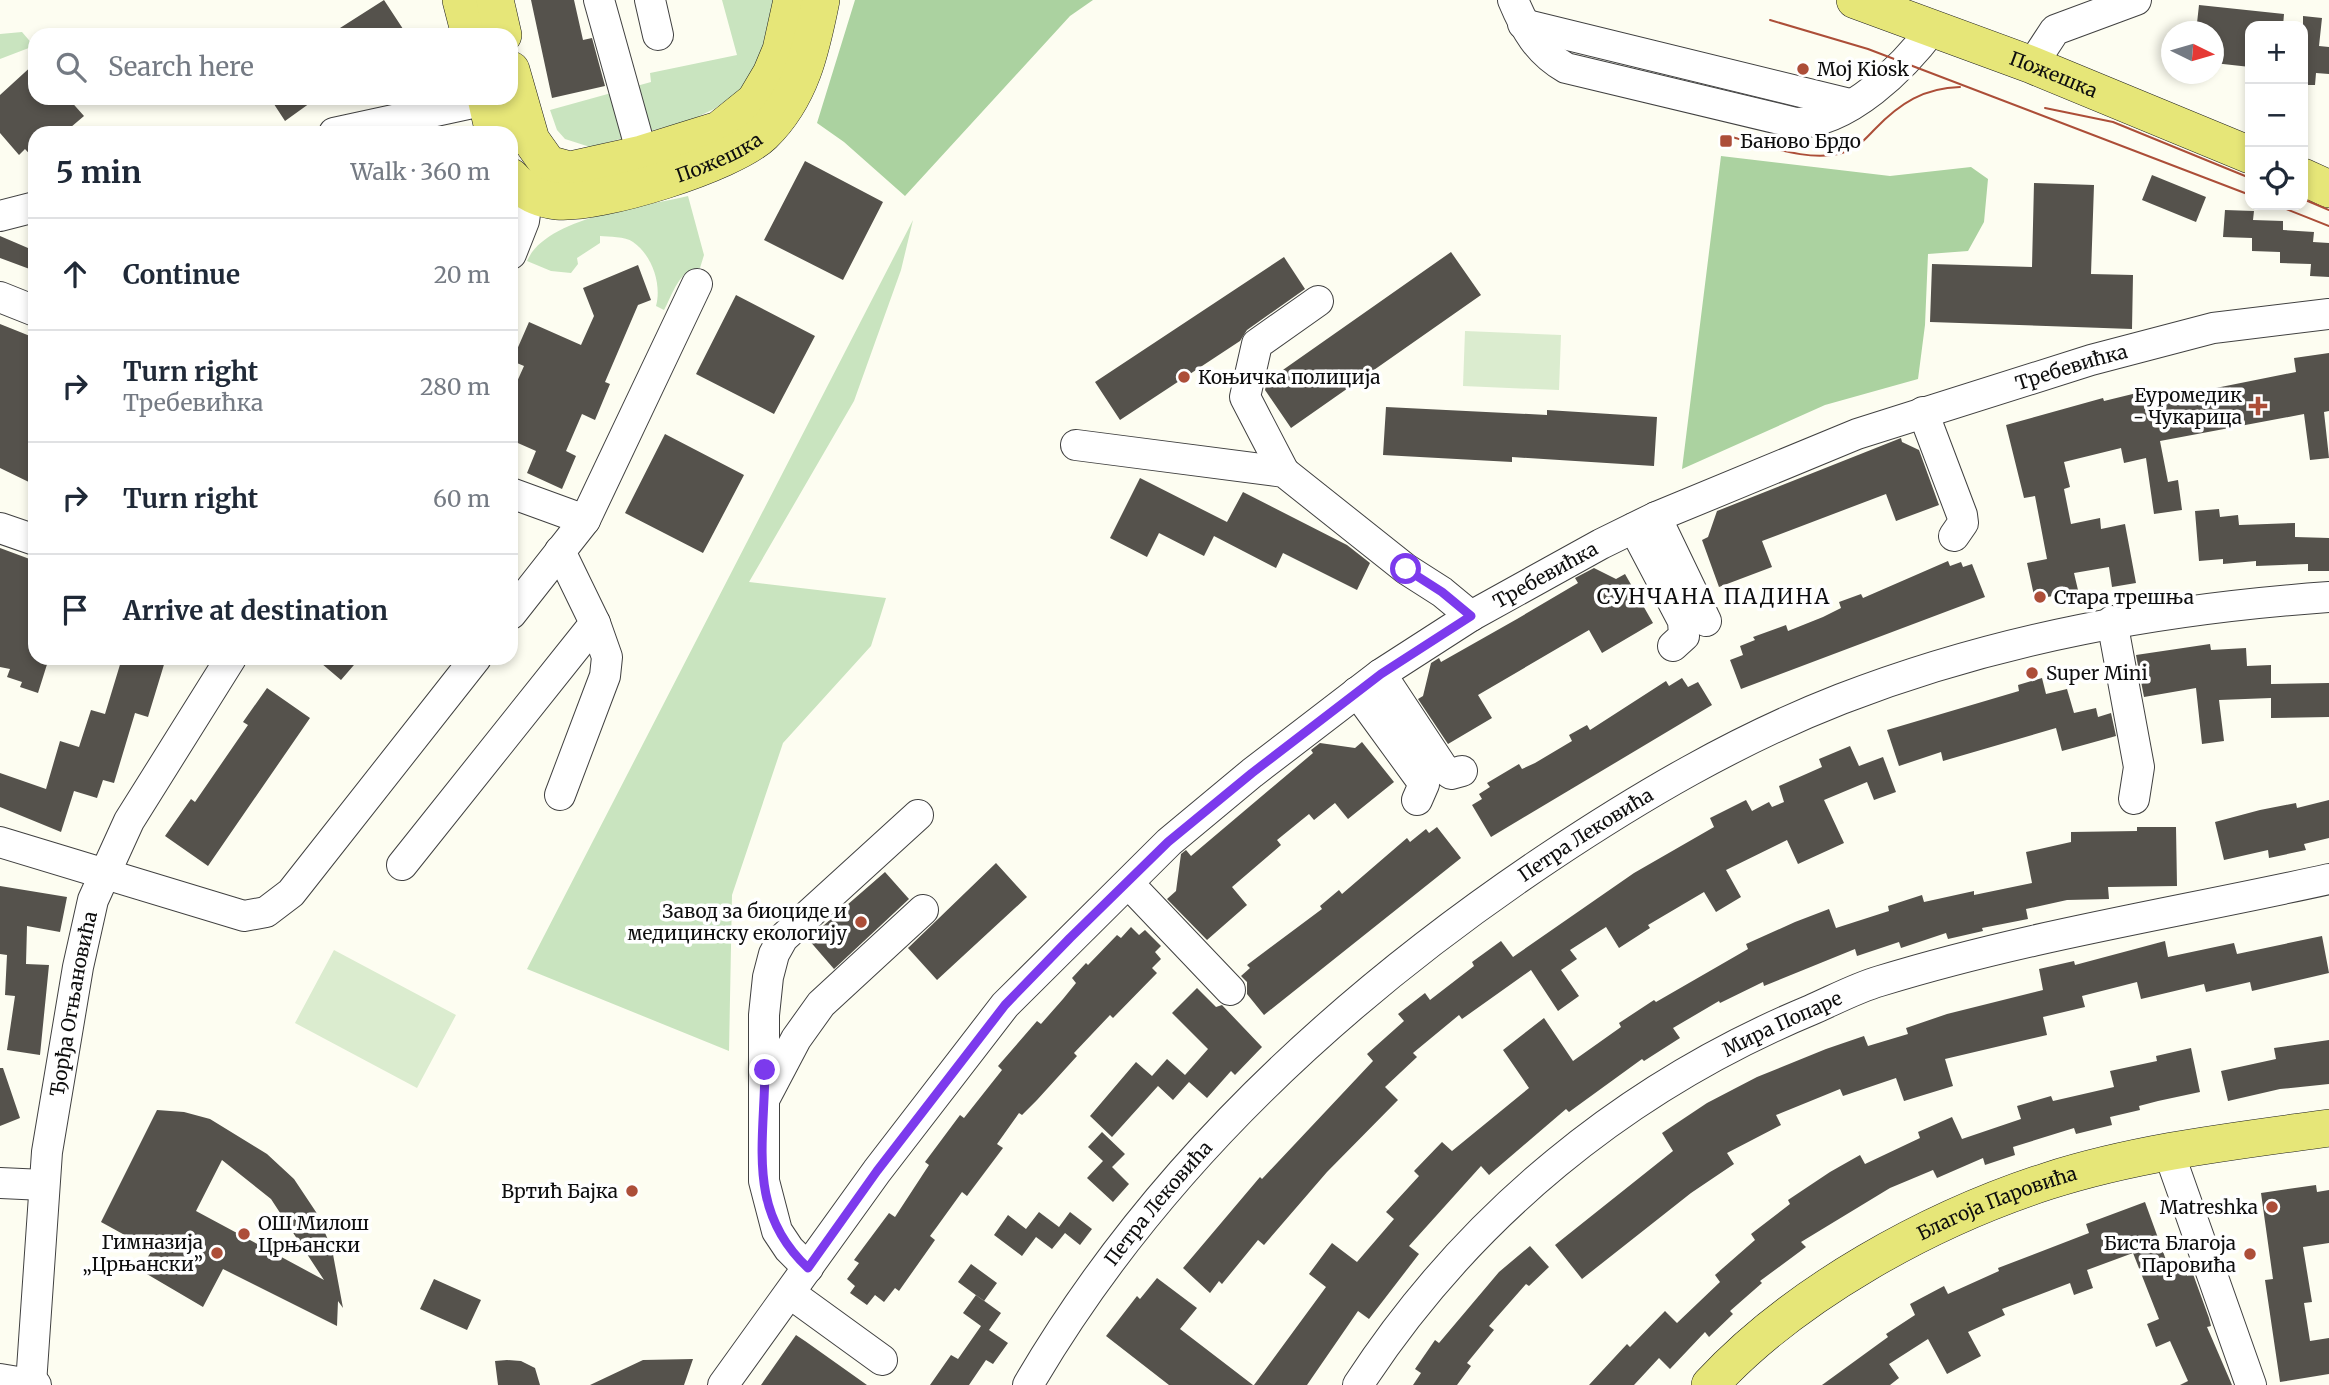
<!DOCTYPE html>
<html lang="en">
<head>
<meta charset="utf-8">
<style>
	:root { --surface:#fff; --page:#f6f6f7; --text:#1f2937; --muted:#747a83; --line:#e0e1e3 }
	body { margin:0; font-family:Merriweather,serif; background:var(--page); color:var(--text) }
	.controls { position:absolute; right:21px; top:21px; display:grid; overflow:hidden; border-radius:14px; box-shadow:0 4px 10px #0003 }
	.controls button { width:63px; height:63px; display:grid; place-items:center; padding:0; border:0; border-bottom:2px solid var(--line); background:var(--surface); color:var(--text); font:35px sans-serif }
	.compass { position:absolute; left:2161px; top:21px; width:63px; height:63px; border-radius:50%; background:var(--surface); box-shadow:0 4px 10px #0003; rotate:95deg }
	.stop { position:absolute; width:21px; height:21px; margin:-16px; border:5px solid #7c3aed; border-radius:50%; background:#fff }
	.stop.end { background:#7c3aed; border-color:#fff; box-shadow:0 2px 7px #0008 }
	.list { margin:0; padding:0; list-style:none }
	h2 { display:flex; justify-content:space-between; align-items:center; height:91px; margin:0; padding:0 28px; font-size:30px }
	h2 small { font-size:23px; font-weight:400; color:var(--muted) }
	.list li { display:grid; grid-template-columns:46px 1fr auto; gap:21px; align-items:center; box-sizing:border-box; height:112px; padding:0 28px; border-top:2px solid var(--line) }
	.list b { display:block; font-size:26px; white-space:nowrap }
	.list p { margin:0; font-size:23px; white-space:nowrap; color:var(--muted) }
	.list em { font-size:23px; font-style:normal; color:var(--muted) }
	.icon { flex:none; width:38px; height:38px; fill:none; stroke:currentColor; stroke-width:2; stroke-linecap:round; stroke-linejoin:round }
	.map { position:relative; flex:none; width:2329px; height:1385px; overflow:hidden }
	.search { position:absolute; background:var(--surface); box-shadow:0 4px 10px #0003; left:28px; top:28px; width:490px; height:77px; display:flex; align-items:center; gap:18px; box-sizing:border-box; padding:0 24px; border-radius:21px; color:var(--muted); font-size:26px }
	.panel { position:absolute; background:var(--surface); box-shadow:0 4px 10px #0003; left:28px; top:126px; width:490px; height:539px; border-radius:21px }
	.map>svg:first-child { display:block }
</style>
</head>
<body>
<div class="map">
<svg width="2329" height="1385" viewBox="0 0 2329 1385">
	<rect width="100%" height="100%" fill="#fdfdf1"/>
	<path fill="#c9e4bf" d="M722,0h53l-16,62 -16,26 -29,21 -23,11 -101,27 -25,-8 -8,-9 -7,-20 101,-28 -1,-9 87,-18z
		M22,32l12,14 -34,13v-25z
		M688,196l16,59 -4,13c-21,1 -27,26 -36,42l-8,-4c6,-22 -4,-51 -23,-64 -8,-6 -24,-5 -33,-6v7l-23,15 1,6 -7,9 -20,-2 -24,-10c20,-45 116,-54 161,-65z
		M913,220l-12,50 -47,131 -105,181 137,16 -15,48 -88,97 -51,152 -3,156 -202,-82z"/>
	<path fill="#abd2a0" d="M855,0h238l-23,16 -165,180 -61,-54 -27,-19z
		M1721,156l169,20 81,-9 17,12 -4,43 -16,29 -40,3 -3,71 -7,54 -93,26 -143,64z"/>
	<path fill="#dbeccf" d="M1465,331l96,4 -2,55 -96,-4z
		M334,950l122,65 -39,73 -122,-65z"/>
	<path fill="#55524c" fill-rule="evenodd" d="M384,0l23,35h-78z
		M531,0h43l9,40 9,-2 13,48 -53,12z
		M2199,5l85,9 -1,12h-33v41l-36,-4v-31h-18z
		M2303,16l19,2 -3,28 10,1v27l-13,-1 -1,12h-12z
		M35,63v35h33l16,18 -20,17h-29v27l-10,-11 -6,6 -19,-22v-38z
		M270,98h47l-32,23z
		M805,161l78,41 -40,78 -79,-40z
		M2152,175l54,22 -10,25 -54,-22z
		M2034,183l60,2 -3,89 42,1 -1,54 -202,-7 2,-58 100,3z
		M2225,210l29,1 -1,9 30,1v9l31,2 -1,10 16,1v34l-19,-1 1,-12 -31,-1v-11l-28,-1v-13l-29,-1z
		M0,236l35,15v20l-35,-13z
		M1451,252l30,43 -190,133 -26,-38 2,-9z
		M1284,257l21,32 -58,41 -7,11 -120,79 -25,-38z
		M638,265l13,35 -13,5 -33,77 5,2 -15,36 -13,-6 -16,37 10,5 -14,33 -35,-16 9,-22 -25,-11v-45l13,-29 -12,-5 17,-39 52,23 13,-29 -11,-28z
		M736,295l79,41 -41,78 -78,-40z
		M0,324l35,14v147l-35,-17z
		M2329,353v58l-5,1 5,46 -19,2 -6,-46 -144,27 8,41 10,-2 4,30 -28,4 -8,-56 -22,5 -3,-15 -57,14 6,25 -6,2 7,35 29,-6 1,11 24,-5 11,59 -24,4 -3,-20 -35,6 4,17 -43,10 -8,-37 20,-4 -12,-63 -11,2 -18,-73 97,-27 1,3 45,-11 2,11 145,-29 -2,-14z
		M1386,407l161,8v-5l110,7 -3,49 -142,-9v5l-129,-7z
		M665,434l79,41 -41,78 -78,-40z
		M1901,438l1,4 17,8 20,55 -43,16 -10,-27 -124,47 10,26 -53,20 -17,-47 6,-3 9,-26z
		M1140,478l87,44 16,-30 104,53 23,18 -13,27 -74,-37 -7,15 -62,-32 -10,20 -45,-23 -12,24 -37,-19z
		M2219,509l1,8 18,-2 1,10 56,-2v14l34,1v33h-21v-7l-52,2v-5l-33,3v-5l-24,2 -4,-50z
		M0,548l35,13v97h14l-11,35 -18,-6 2,-5 -15,-5 3,-8 -10,-2z
		M1948,561l2,5 11,-4 2,5 9,-3 13,33 -244,92 -11,-29 13,-5 -3,-9 15,-6 -2,-3 33,-12 2,6 35,-14 18,-9 -2,-6 22,-8 2,4z
		M1594,568l22,11 9,-5 28,49 -51,30 -13,-23 -111,65 14,23 -44,26 -30,-45 5,-3 8,-33 8,-5 2,4 76,-43 61,-36 -3,-5z
		M2210,644l1,6 35,-2 1,18 24,-1v19l58,-1v34l-58,1v-20l-52,2 5,41 -22,3 -6,-56 -52,9 -8,-42z
		M122,658h44l-18,59 -13,-4 -21,70 -11,-3 -6,18 -23,-7 -13,41 -61,-25v-34l46,16 14,-48 19,6 12,-37 14,4z
		M315,658h45l-19,22z
		M1682,678l6,9 10,-5 14,23 -221,132 -19,-32 10,-6 -3,-5 11,-7 -3,-4 32,-19 3,5 13,-6 37,-22 -3,-6 18,-10 3,5 76,-49 3,5z
		M2042,678l4,16 21,-5 7,24 22,-5 2,9 13,-4 5,23 -54,15 -6,-23 -113,33 -2,-9 -42,14 -12,-36 132,-39 -1,-6z
		M267,688l43,30 -102,148 -43,-30 26,-37 4,3 53,-77 -5,-3z
		M1362,742l32,40 -46,37 -13,-16 -21,17 -5,-6 -32,26 4,5 -49,42 15,18 -40,35 -40,-41 9,-8 5,-37 5,-4 5,6 122,-103 -2,-3 9,-7 35,5z
		M1850,746l9,20 24,-9 13,35 -22,8 -7,-18 -43,18 20,43 -46,21 -11,-24 -61,30 15,27 -25,15 -12,-20 -56,33 2,3 -31,20 -13,-21 -36,23 7,9 -16,11 18,26 -21,15 -27,-41 -69,49 -3,-4 -46,38 4,4 -32,30 13,13 -71,72 -63,73 -6,-5 -36,44 -3,-3 -9,12 -27,-25 77,-91 2,2 111,-118 -6,-7 37,-33 -6,-7 27,-21 5,7 44,-34 -2,-4 29,-21 12,16 121,-84 80,-46 -4,-9 36,-18 6,11 17,-9 3,5 12,-5 -5,-16 43,-19 -3,-8z
		M2329,800v38l-25,6 2,6 -37,8 -1,-8 -44,10 -9,-38 45,-12 36,-7 1,5z
		M1437,827l24,31 -197,157 -17,-21v-12l-6,-6 9,-8 -3,-3 75,-56 -2,-3 19,-16 3,4 65,-56 3,4 16,-13 3,4z
		M2137,827h39l1,59 -69,1 1,12 -42,1 -41,9 2,10 -46,9 1,3 -35,8 -2,-6 -45,15 -2,-6 -42,14 -2,-7 -91,37 -1,-4 -43,21 -1,-2 -46,27 7,10 -36,23 -2,-2 -73,53 -3,-3 -77,66 -8,-9 -72,80 10,8 -50,65 -11,-8 -51,74h-53l72,-98 -17,-13 23,-31 25,19 37,-43 -8,-7 33,-36 -5,-5 28,-29 10,9 77,-63 -26,-38 41,-32 29,43 48,-34 -2,-4 35,-23 2,2 92,-53 -2,-5 49,-22 34,-13 7,19 53,-17 -1,-5 34,-11 2,7 50,-11v4l58,-12 -6,-31 45,-10v-10l66,-1z
		M996,863l31,34 -90,83 -29,-32z
		M885,872l24,27 -75,70 -26,-30z
		M0,886l67,11 -7,35 -33,-6 -1,38 23,1 -9,90 -33,-5 8,-54 -10,-1 2,-40 -7,-1z
		M1131,927l8,8 6,-5 16,16 -6,6 6,7 -9,9 5,5 -44,45 -3,-3 -36,38 3,3 -40,44 -15,15 -3,-2 -22,31 6,4 -36,48 -5,-4 -26,36 -6,8 5,4 -36,51 -4,-3 -11,14 -9,-7 -8,10 -17,-12 5,-7 -8,-7 12,-16 -5,-3 35,-47 6,4 34,-52 -4,-3 35,-47 4,3 38,-48 -4,-4 39,-45 4,3 22,-25 13,-16 -4,-5 14,-15 2,2 29,-30 4,3z
		M2322,936l7,37 -77,18 -2,-9 -44,10 -2,-8 -63,15 -4,-17 -55,14 3,11 -42,10 4,18 -102,24 8,27 -49,15 -8,-23 -53,18 -3,-7 -64,26 5,10 -54,28 7,11 -43,29 -109,86 -27,-34 118,-94 -11,-18 45,-30 50,-26 69,-28 38,-13 4,10 40,-12 -2,-6 41,-14 96,-24 -4,-21 35,-8 1,4 90,-24 3,16 66,-14 3,11z
		M1197,988l19,19 6,-2 40,42 -27,28 -4,-4 -24,27 -18,-16 -16,18 -15,-14 -46,51 -22,-21 46,-54 16,14 15,-17 18,16 23,-26 -36,-36z
		M2329,1040v44l-49,5 -52,12 -7,-30 55,-12 -2,-11z
		M2191,1048l9,44 -42,9 -19,5 1,4 -30,7 2,8 -36,9 -2,-6 -61,19 2,8 -30,10 -2,-7 -46,20 -4,-8 -43,18 -89,54 5,5 -46,34 2,2 -32,28 3,3 -24,23 -4,-5 -35,37 -11,-11 -25,27h-45l38,-41 3,3 35,-36 12,12 43,-41 -5,-7 40,-35 -4,-6 39,-30 -2,-4 42,-28 30,-17 5,9 55,-26 -2,-6 34,-15 10,22 59,-20 -4,-13 34,-10 2,5 61,-14 -4,-16 47,-10 -1,-5z
		M0,1068h3l17,50 -20,8z
		M157,1110l27,2 26,7 57,35 27,25 22,33 16,37 11,59 -5,-7 -1,25 -114,-57 -20,38 -63,-37 12,-20 -51,-28zM222,1160l49,39 53,81 -128,-69z
		M1102,1132l23,22 -13,13 17,17 -16,18 -26,-24 16,-17 -15,-14z
		M2316,1185l1,7 12,-2v53l-26,4 9,55 -8,1 6,38 19,-3v36l-49,8 -15,-102 8,-1 -12,-86z
		M2145,1202l25,69 13,-6 4,11 6,-2 16,44 2,8 -4,1 25,58h-52l8,-4 -18,-40 -14,6 -9,-23 12,-5 -26,-66 -46,17 6,18 -19,7 -4,-12 -68,26 3,6 -37,17 13,24 -34,18 -19,-35 -39,25 10,14 -9,7h-68l66,-48 -2,-3 29,-19 -5,-11 34,-18 4,8 51,-23 -1,-3 91,-35 -3,-9z
		M1039,1212l20,15 11,-15 22,17 -12,16 -15,-12 -13,16 -16,-12 -14,19 -28,-21 14,-20 18,14z
		M1530,1246l19,21 -20,19 -3,-2 -37,42 5,4 -27,33 4,3 -14,19h-44l8,-12 -6,-4 20,-29 4,3 60,-71z
		M971,1264l26,19 -13,18 -26,-19z
		M1157,1278l40,30 -17,21 73,56h-84l-63,-49 31,-40 3,3z
		M434,1279l47,21 -14,30 -47,-21z
		M976,1295l25,18 -12,17 19,13 -15,21 -7,-4 -17,25h-39l21,-30 7,4 23,-33 -18,-13z
		M796,1335l9,6 62,44h-106z
		M693,1359l-9,26h-94l53,-25z
		M507,1360l14,1 14,7 5,17h-42l-3,-24z"/>
	<g fill="none" stroke-linecap="round" stroke-linejoin="round">
		<g stroke="#414141" stroke-width="32">
			<g id="minor">
				<path d="M599,0l43,154"/>
				<path d="M650,0l8,35"/>
				<path d="M1513,0c12,29 25,52 53,68l230,55c52,0 108,-56 137,-95"/>
				<path d="M1523,24l327,80"/>
				<path d="M2032,65l23,-35 81,-30"/>
				<path d="M334,133l152,-33"/>
				<path d="M0,216l35,-9"/>
				<path d="M511,254l13,-33 4,-28"/>
				<path d="M0,297l35,14"/>
				<path d="M1923,412l39,103 1,8 -9,13"/>
				<path d="M1076,445l208,27 122,97 36,23 29,24"/>
				<path d="M1284,472l-39,-75 12,-53 61,-43"/>
				<path d="M511,493l74,27 -74,94"/>
				<path d="M1656,517l50,104"/>
				<path d="M585,520l112,-236"/>
				<path d="M0,528l35,12"/>
				<path d="M1634,528l49,93 1,15 -11,10"/>
				<path d="M2112,621l27,146 -5,32"/>
				<path d="M1381,674l62,94 8,6 11,-3"/>
				<path d="M1357,692l67,92 -7,16"/>
				<path d="M560,795l45,-119 2,-19 -12,-34"/>
				<path d="M0,842l244,74 22,-4 25,-19 185,-235"/>
				<path d="M402,865l193,-242 -35,-72"/>
				<path d="M1129,884l101,106"/>
				<path d="M766,1096l30,-57 25,-35 102,-94"/>
				<path d="M2169,1153l82,232"/>
				<path d="M0,1183l44,2"/>
				<path d="M808,1268l-19,-19 -12,-18 -13,-50v-166l4,-38 6,-23 9,-16 135,-123"/>
				<path d="M791,1294l91,66"/>
				<path d="M0,1379l36,6"/>
				<path id="s1" d="M31,1384l16,-232 31,-185 15,-67 36,-79 102,-163"/>
				<path id="s2" d="M723,1385l154,-214 128,-166 164,-163 83,-69 129,-99 90,-58 130,-72 55,-27 201,-83 234,-74 122,-32 116,-14"/>
				<path id="s3" d="M1028,1385c126,-216 314,-389 520,-527 93,-62 188,-118 293,-159 158,-61 320,-90 488,-102"/>
				<path id="s4" d="M1358,1385c110,-169 268,-298 453,-375 23,-10 45,-22 69,-29 146,-45 300,-69 449,-102"/>
			</g>
		</g>
		<g stroke="#1f1f1f" stroke-width="38">
			<g id="major">
				<path d="M461,0l9,35"/>
				<path d="M495,0l8,35"/>
				<path id="s5" d="M1855,0l177,65 218,90"/>
				<path d="M511,70l20,70 17,24 22,6 72,-16 77,-24 36,-29 16,-27 10,-24 11,-50"/>
				<path d="M486,98l8,35"/>
				<path id="s6" d="M511,177c13,15 27,22 46,24 42,4 175,-37 206,-67 38,-37 48,-84 58,-134"/>
				<path d="M2303,177l26,12"/>
				<path id="s7" d="M1710,1385c85,-92 220,-166 338,-204 90,-29 187,-40 281,-53"/>
			</g>
		</g>
		<use href="#minor" stroke="#fff" stroke-width="30"/>
		<use href="#major" stroke="#e6e678" stroke-width="37"/>
		<path stroke="#ac4e38" stroke-width="2" d="M1770,20l98,29 382,146
			M2045,108l68,14 137,56
			M1727,136c35,8 83,28 118,16 13,-4 21,-14 30,-23 25,-26 49,-41 85,-42
			M2303,199l26,11
			M2276,205l53,21"/>
	</g>
	<g fill="none" stroke-linecap="round" stroke-linejoin="round">
		<path stroke="#7c3aed" stroke-width="9" d="M765,1070c-1,76 -18,141 43,198l69,-97 128,-166 65,-67 98,-96 84,-69 129,-99 90,-58 -29,-24 -36,-23"/>
	</g>
	<g fill="#ac4e38" stroke="#fff" stroke-width="2.5">
		<circle cx="1803" cy="69" r="7"/>
		<rect x="1719" y="134" width="14" height="14" rx="3.5"/>
		<circle cx="1184" cy="377" r="7"/>
		<path d="M2254.5 395.5h7v7h7v7h-7v7h-7v-7h-7v-7h7z"/>
		<circle cx="2040" cy="597" r="7"/>
		<circle cx="2032" cy="673" r="7"/>
		<circle cx="861" cy="922" r="7"/>
		<circle cx="632" cy="1191" r="7"/>
		<circle cx="2272" cy="1207" r="7"/>
		<circle cx="244" cy="1234" r="7"/>
		<circle cx="217" cy="1253" r="7"/>
		<circle cx="2250" cy="1254" r="7"/>
	</g>
	<g text-anchor="middle" stroke-width="7" stroke-linejoin="round" paint-order="stroke">
		<g font-size="19" fill="#0e0e0e" stroke="#fff" text-anchor="start">
			<text x="1817" y="76">Moj Kiosk</text>
			<text x="1740" y="148">Баново Брдо</text>
			<text x="1198" y="384">Коњичка полиција</text>
			<text x="2242" y="402" text-anchor="end">Еуромедик<tspan x="2242" dy="22">- Чукарица</tspan></text>
			<text x="2054" y="604">Стара трешња</text>
			<text x="2046" y="680">Super Mini</text>
			<text x="847" y="918" text-anchor="end">Завод за биоциде и<tspan x="847" dy="22">медицинску екологију</tspan></text>
			<text x="618" y="1198" text-anchor="end">Вртић Бајка</text>
			<text x="2258" y="1214" text-anchor="end">Matreshka</text>
			<text x="258" y="1230">ОШ Милош<tspan x="258" dy="22">Црњански</tspan></text>
			<text x="203" y="1249" text-anchor="end">Гимназија<tspan x="203" dy="22">„Црњански”</tspan></text>
			<text x="2236" y="1250" text-anchor="end">Биста Благоја<tspan x="2236" dy="22">Паровића</tspan></text>
		</g>
		<g font-size="19" fill="#0e0e0e" stroke="#fff">
			<text dy="7" stroke="none"><textPath href="#s5" startOffset="212">Пожешка</textPath></text>
			<text dy="7" stroke="none"><textPath href="#s6" startOffset="222">Пожешка</textPath></text>
			<text dy="7" stroke="none"><textPath href="#s2" startOffset="1734">Требевићка</textPath></text>
			<text dy="7" stroke="none"><textPath href="#s2" startOffset="1167">Требевићка</textPath></text>
			<text dy="7" stroke="none"><textPath href="#s3" startOffset="791">Петра Лековића</textPath></text>
			<text dy="7" stroke="none"><textPath href="#s1" startOffset="383">Ђорђа Огњановића</textPath></text>
			<text dy="7" stroke="none"><textPath href="#s4" startOffset="565">Мира Попаре</textPath></text>
			<text dy="7" stroke="none"><textPath href="#s3" startOffset="224">Петра Лековића</textPath></text>
			<text dy="7" stroke="none"><textPath href="#s7" startOffset="343">Благоја Паровића</textPath></text>
		</g>
		<g font-size="21" letter-spacing="2" fill="#0e0e0e" stroke="#fff">
			<text x="1714" y="604">СУНЧАНА ПАДИНА</text>
		</g>
	</g>
</svg>
<div class="controls">
<button>+</button>
<button>−</button>
<button><svg class="icon" aria-label="locate" viewBox="0 0 24 24"><circle cx="12" cy="12" r="6"/><path d="M12 2v4M12 18v4M2 12h4M18 12h4"/></svg></button>
</div>
<svg class="compass" viewBox="-18 -18 36 36"><path d="M0-13l5 13h-10z" fill="#e53935"/><path d="M0 13l5-13h-10z" fill="#747a83"/></svg>
<div class="stop" style="left:1406px;top:569px"></div>
<div class="stop end" style="left:765px;top:1070px"></div>
<div class="search"><svg class="icon" aria-label="search" viewBox="0 0 24 24"><circle cx="10" cy="10" r="6"/><path d="M15 15l6 6"/></svg>Search here</div>
<section class="panel">
<h2>5 min<small>Walk · 360 m</small></h2>
<ul class="list">
<li><svg class="icon" aria-label="ahead" viewBox="0 0 24 24"><path d="M12 20V5M6 11l6-6 6 6"/></svg><div><b>Continue</b></div><em>20 m</em></li>
<li><svg class="icon" aria-label="right" viewBox="0 0 24 24"><path d="M7 20v-9h11M14 6l5 5-5 5"/></svg><div><b>Turn right</b><p>Требевићка</p></div><em>280 m</em></li>
<li><svg class="icon" aria-label="right" viewBox="0 0 24 24"><path d="M7 20v-9h11M14 6l5 5-5 5"/></svg><div><b>Turn right</b></div><em>60 m</em></li>
<li><svg class="icon" aria-label="arrive" viewBox="0 0 24 24"><path d="M6 21V4h12l-3 4 3 4H6"/></svg><div><b>Arrive at destination</b></div></li>
</ul>
</section>
</div>
</body>
</html>
